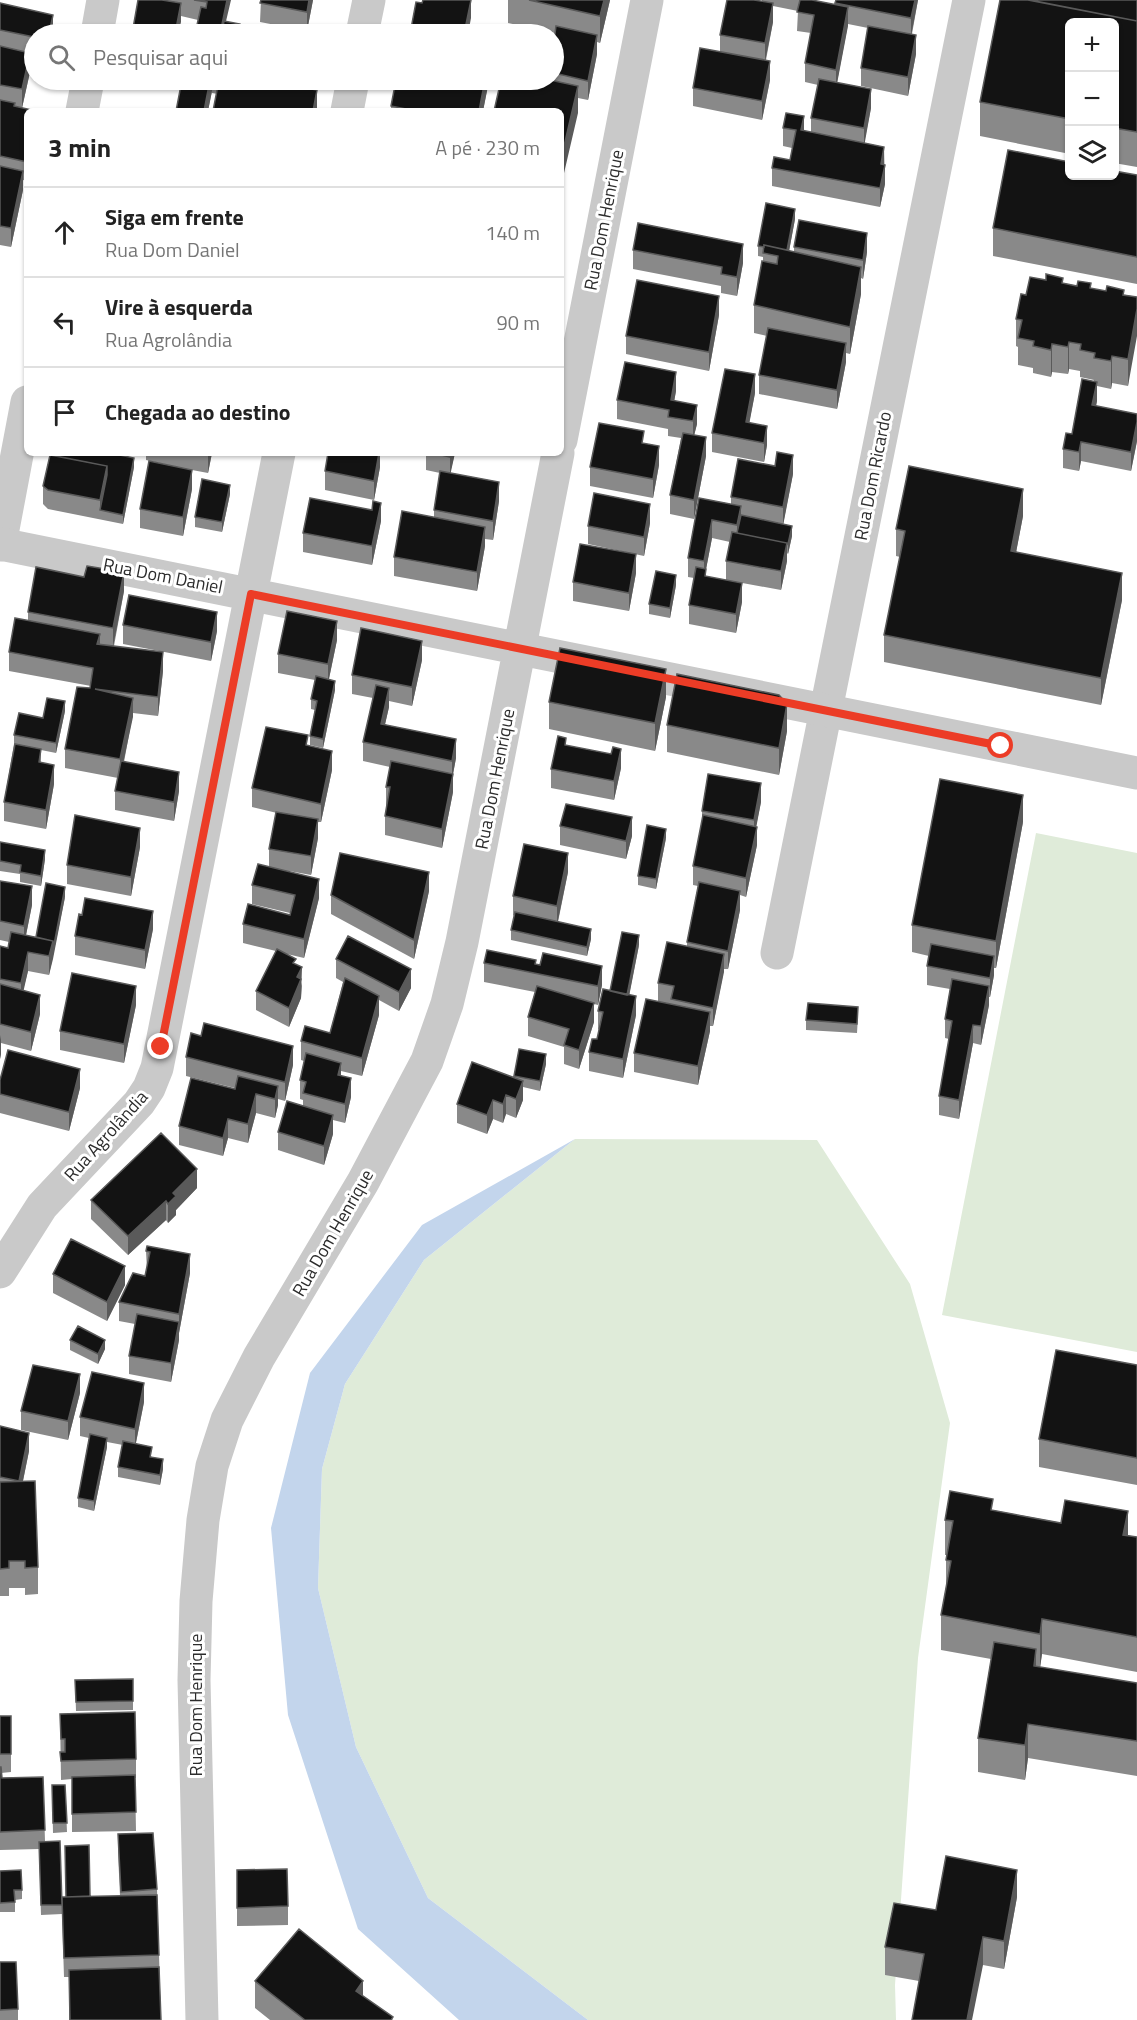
<!DOCTYPE html>
<html lang="pt">
<head>
<meta charset="utf-8">
<style>
	:root { --surface:#fff; --page:#f6f6f6; --text:#222; --muted:#767676; --line:#e0e0e0 }
	body { margin:0; font-family:"Titillium Web",sans-serif; background:var(--page); color:var(--text) }
	.controls { position:absolute; right:18px; top:18px; display:grid; overflow:hidden; border-radius:9px; box-shadow:0 2px 4px #0004 }
	.controls button { width:54px; height:54px; display:grid; place-items:center; padding:0; border:0; border-bottom:2px solid var(--line); background:var(--surface); color:var(--text); font:30px sans-serif }
	.stop { position:absolute; width:18px; height:18px; margin:-14px; border:4px solid #ec3c26; border-radius:50%; background:#fff }
	.stop.end { background:#ec3c26; border-color:#fff; box-shadow:0 2px 6px #0008 }
	.list { margin:0; padding:0; list-style:none }
	h2 { display:flex; justify-content:space-between; align-items:center; height:78px; margin:0; padding:0 24px; font-size:26px }
	h2 small { font-size:20px; font-weight:400; color:var(--muted) }
	.list li { display:grid; grid-template-columns:39px 1fr auto; gap:18px; align-items:center; box-sizing:border-box; height:90px; padding:0 24px; border-top:2px solid var(--line) }
	.list b { display:block; font-size:22px; white-space:nowrap }
	.list p { margin:0; font-size:20px; white-space:nowrap; color:var(--muted) }
	.list em { font-size:20px; font-style:normal; color:var(--muted) }
	.icon { flex:none; width:33px; height:33px; fill:none; stroke:currentColor; stroke-width:2; stroke-linecap:round; stroke-linejoin:round }
	.map { position:relative; flex:none; width:1137px; height:2020px; overflow:hidden }
	.search { position:absolute; background:var(--surface); box-shadow:0 2px 4px #0004; left:24px; top:24px; width:540px; height:66px; display:flex; align-items:center; gap:15px; box-sizing:border-box; padding:0 21px; border-radius:33px; color:var(--muted); font-size:22px }
	.panel { position:absolute; background:var(--surface); box-shadow:0 2px 4px #0004; left:24px; top:108px; width:540px; height:348px; border-radius:9px }
	.map>svg:first-child { display:block }
</style>
</head>
<body>
<div class="map">
<svg width="1137" height="2020" viewBox="0 0 1137 2020">
	<rect width="100%" height="100%" fill="#fff"/>
	<path fill="#dfebd9" d="M1036,833l101,20v499l-195,-37z
		M575,1139l242,1 93,144 40,139 -32,235 -23,327 1,35h-308l-160,-122 -72,-151 -38,-159 4,-119 23,-85 79,-124z"/>
	<path fill="#c3d5ec" d="M575,1139l-151,121 -79,124 -23,85 -4,119 38,159 72,151 160,122h-129l-101,-91 -70,-214 -17,-187 39,-155 112,-148z"/>
	<g fill="none" stroke-linecap="round" stroke-linejoin="round">
		<path stroke="#c9c9c9" stroke-width="33" d="M97,34l6,-34
			M82,111l6,-31
			M0,545l27,-143
			M777,953l192,-953"/>
		<path stroke="#c9c9c9" stroke-width="33" d="M362,34l7,-34
			M347,111l6,-31
			M561,440l86,-440
			M0,544l1137,229
			M0,1272l42,-66 97,-103 10,-15 8,-20 122,-615
			M202,2020l-8,-340 2,-79 7,-81 9,-54 15,-46 32,-63 104,-175 64,-121 20,-57 15,-62 96,-489"/>
	</g>
	<path fill="#898989" d="M138,0h93l-33,20 -17,-4v6z
		M261,0h52l-6,31 -47,-9z
		M508,0h102l-10,43 -3,-1v12l-9,46 -10,-2v15l-77,-33h53v-39l1,-8 -47,-10z
		M762,0h50l23,5 1,-5h82l-6,34 4,20 -8,42 -47,-10v-18l7,-40 -20,-4 -11,58 34,26 -7,35 20,4 1,37 -5,23 -108,-21v-18l18,-8 2,-12 -9,-2v-18l28,4v-14l7,-33 -13,-3v-19l6,-30 -14,-2 1,-20 -25,-5v16l-7,38 4,20 -8,40 -69,-14v-18l27,-37v-16l42,-34z
		M1000,0h137v167l-23,-4v-141h-44v132l-90,-18v-34z
		M0,3l34,31v22l-4,-1v17l-8,36 5,3v70l-4,-1v10l-12,57 -11,-2z
		M143,80h27l-1,5z
		M182,80h126l-1,8 10,23 -105,-18v-2l-4,20h-32z
		M489,80l-6,31h-92v-5z
		M1137,175v109l-144,-28v-28z
		M795,219l-6,32 5,1v-5l73,5 -4,27 -2,-1v16l-11,60 -4,-1v9l-9,47 -78,-15v-19l8,-39 -13,-3v-28l9,-44v-4l-5,-1v-10z
		M633,250l110,13 -6,33 -16,-3v-7l-88,-17z
		M1063,283l74,14 -9,89 -16,-3 -1,6 -14,-3v15l-1,5 41,8v27l-6,30 -50,-10 -2,10 -16,-3v-19l9,-15 22,-54 -14,-3v-6l-11,-2 -1,5 -16,-2 -1,5 -18,-4v-5l-15,-3v-18l-2,-1v-27l10,-24z
		M719,315l-10,56 -83,-17v-18z
		M676,391l-2,10 23,23 -3,11 12,21 -12,63 -24,-5v-19l11,-57 -13,-2v-7l-51,-10v-19z
		M755,393l-6,30 18,22 -3,17 -52,-10v-19z
		M146,453h66l-4,20 -16,-3v19l-9,47 -43,-8v-19l33,-43 -27,-6z
		M380,453v14l-6,33 -49,-10v-19z
		M426,453h29l-5,20 49,28 -6,39 -8,-1v7l-8,45 -83,-15v-19l40,-40v-7l6,-37 -14,-3z
		M659,465l-6,33 -63,-12v-19z
		M134,467l-11,57 -75,-15 -5,-5v-18z
		M793,474l-10,50 9,12 -4,18 -1,-1v8l-6,29 -55,-10v-19l4,-19 -18,-4 -6,31v7l36,26 -6,31 -47,-9v-19l5,-27 -6,-1v-19l11,-60 32,6v-7z
		M230,494l-8,38 -27,-5v-10z
		M1023,516l-7,36 106,48 -21,105 -217,-43v-27l16,-78 -4,-1v-27z
		M381,521l-9,44 -69,-13v-19z
		M650,523l-6,33 -56,-12v-18z
		M636,573l-7,38 -56,-10v-19z
		M676,585l-6,33 -21,-4v-10z
		M124,591l-10,55 49,25 -5,45 -25,-3 -9,49 55,29 -5,30 -59,-11v-19l3,-13 -53,-10v-19l26,-63 -82,-15v-19l19,-31v-9z
		M123,625l94,6 -6,30 -88,-17z
		M337,640l-8,39 6,11 -12,58 -13,-3v-9l5,-26 -4,-1v-10l4,-19 -37,-7v-19z
		M422,660l-10,46 -23,-5v6l-4,17 71,34 -3,16v18l-11,56 -57,-13v-19l2,-10 -1,-1v-18l4,-20 -27,-6v-19l10,-44 -21,-4v-19z
		M666,697l-11,54 -106,-22v-27z
		M65,711l-9,42 -15,-3v12l13,22 -8,45 -42,-8v-19l10,-58v-9l29,-17z
		M667,725l120,6 -8,44 -112,-23z
		M308,745l24,25 -11,52h-3v16l-7,37 -22,-4 30,27 -15,60 -17,-4 9,11 6,21 -1,12 -12,29 -33,-17v-19l20,-40 -33,-8v-19l47,-9v-2l-38,-9v-19l17,-19v-17l8,-36 -25,-6v-19z
		M621,768l-7,32 -63,-12v-19z
		M761,802l-5,24 1,19 -11,52 -6,-2v15l-12,59h-4l-11,57h-3v5l-12,54 -64,-13v-19l24,-51v-19l29,-37v-4l11,-56 -5,-1v-19l9,-43v-12z
		M1023,822l-27,146h-2v7l-4,22h-1v8l-8,40 -8,-2 -14,76 -20,-4v-19l10,-57 -4,-1v-19l5,-30 -23,-4v-19l2,-10 -17,-4v-27z
		M560,826l72,10 -6,23 -66,-14z
		M666,838l-10,51 -18,-4v-9z
		M0,842l45,17 -4,27 -21,-4v-8l-20,-3z
		M140,847l-9,49 -64,-12v-19z
		M568,872l-10,50 33,17 -4,17 -76,-16v-10l3,-14 -1,-1v-19z
		M0,881l32,24 -6,30 10,2 29,-40 -16,78 -21,-4 -5,19 17,24 -9,37 -30,-8v11l-1,5v-113l8,2 1,-6 -9,-2z
		M429,891l-15,68 -83,-45v-19z
		M82,915l71,14 -8,40 -70,-14v-19z
		M639,945l-10,50 7,20 -13,63 -34,-7v-19l8,-13 2,-9 -1,-1v-18z
		M336,959l75,29 -12,23 -20,-11v15l-17,61 -21,-5v4l10,22 -6,26 -12,-3v14l-9,31 -46,-15v-18l25,-26v-6l-3,-1v-19l4,-19 -3,-1v-19l29,-8 13,-51 -7,-4z
		M484,963l52,1 66,21 -4,20 -4,-1v18l-15,47 -15,-5v-17l-36,-11v-19l7,-25 -51,-10z
		M136,1005l-12,58 -64,-13v-19z
		M858,1016l-1,17 -51,-3v-10z
		M519,1049l27,15 -6,27 -17,-4v13l-7,18 -10,-4 -3,9 -10,-4 -6,15 -30,-11v-19l57,-26z
		M186,1057l107,8 -8,36 -7,-2v6l-3,13 -19,-5 -8,30 -20,-5 -5,18 -44,-11v-19l56,-38 -49,-12z
		M0,1080l80,8 -11,43 -69,-18z
		M197,1188l-21,22v5l-8,8 -2,-3 -38,35 -37,-36v-19z
		M147,1246l43,27 -11,60v7l-8,42 -42,-8v-18l6,-32 -16,-3v-19l26,-26 2,-6 -1,-19z
		M53,1274l72,11 -18,36 -54,-28z
		M70,1340l35,9 -7,15 -28,-14z
		M1137,1365v120l-98,-18v-28z
		M80,1393l-12,47 -47,-10v-19z
		M144,1402l-8,41 16,14 11,12 -3,16 -42,-8v-10l5,-22 -16,-3v5l-13,64 -16,-4v-9l11,-60 -9,-2v-19z
		M0,1426l29,25 -6,30 15,86v27l-13,1v-7h-16v8h-9z
		M993,1510l144,27v135l-95,-18 -2,13 97,16v93l-109,-18 -3,22 -47,-8v-34l13,-79 -50,-9v-35l5,-28v-27l1,-5h-2v-35z
		M133,1679v31l-57,1 -1,-31z
		M60,1714l76,45v19h-1l1,53 -64,1v-53l-11,1z
		M0,1716h11v56l-10,1 1,5 41,-1 2,64 17,64 28,-9h30l-2,-43v-19l39,55 4,131h-92v-43h-5l-2,-63 -21,1 -2,-66 -39,1z
		M52,1785h13l2,47 -14,1z
		M237,1870l51,36v19l-51,1z
		M0,1871l22,19v9l-7,1v12h-15z
		M1017,1897l-13,72 -21,-4 -64,16 -34,-6v-28l51,-37z
		M0,1962l18,47v11h-18z
		M255,1981l108,15 30,24h-123l-15,-12z"/>
	<path fill="#5a5a5a" d="M227,0h4l-8,34h-3z
		M309,0h4l-6,31v-19z
		M471,0v18l-3,16h-4z
		M604,0h6l-10,43v-27z
		M915,0h3l-7,36v-18z
		M181,3v19l-3,12h-3z
		M773,3v19l-8,40v-19z
		M848,7v19l-12,63v-19z
		M53,15v19h-4z
		M597,35v19l-9,46v-19z
		M916,35v19l-8,42v-19z
		M30,53v19l-8,36v-19z
		M770,61v19l-8,40v-19z
		M210,80h4l-2,3v8l-4,20h-4z
		M305,80h3l-3,16z
		M485,80h4v1l-6,30h-4z
		M578,86v27l-17,73v-27z
		M871,89v19l-7,39v-19z
		M317,90v21h-4z
		M804,116v19l-3,-5z
		M884,147v19l-3,-2z
		M885,165v19l-5,23v-19z
		M23,171v19l-12,57v-19z
		M795,209v10l-8,43v-10z
		M867,233v19l-4,27v-19z
		M743,244v19l-6,33v-19z
		M861,267v27l-11,60v-27z
		M719,296v19l-10,56v-19z
		M1137,309v27l-9,50v-27z
		M1069,342v27l-1,5v-27z
		M846,343v19l-9,47v-19z
		M1052,344v28l-1,5v-27z
		M1112,356v27l-1,6v-28z
		M676,372v19l-5,28v-19z
		M755,374v19l-9,48v-19z
		M1097,382v19l-5,23v-19z
		M697,405v19l-4,16v-19z
		M1137,422v19l-6,30v-19z
		M767,426v19l-3,17v-19z
		M706,437v19l-12,63v-19z
		M1081,442v19l-2,10v-19z
		M659,446v19l-6,33v-19z
		M208,453h4l-4,20z
		M379,453h1v14l-6,33v-19z
		M451,453h4l-5,23v-19z
		M793,455v19l-10,52v-19z
		M134,458v9l-11,57v-9z
		M107,466v18l-7,26v-10z
		M192,470v19l-9,47v-19z
		M499,482v19l-6,39v-19z
		M230,485v9l-8,38v-10z
		M1023,489v27l-12,63v-28z
		M381,503v18l-9,44v-19z
		M650,504v19l-6,33v-19z
		M741,506v19l-4,9v-9z
		M712,520v18l-8,42v-19z
		M792,526v10l-4,18v-10z
		M485,527v19l-8,45v-19z
		M787,543v18l-6,29v-19z
		M636,554v19l-7,38v-18z
		M124,572v19l-11,56v-19z
		M1122,573v27l-21,105v-27z
		M676,575v10l-6,33v-10z
		M742,583v19l-6,31v-19z
		M217,612v19l-6,30v-19z
		M337,621v19l-9,43v-19z
		M100,634v19l-3,-9z
		M422,641v19l-10,46v-19z
		M163,652v19l-5,45v-19z
		M666,669v28l-11,54v-28z
		M335,681v9l-12,58v-9z
		M389,688v19l-8,35v-18z
		M133,698v19l-13,61v-19z
		M65,701v10l-9,42v-10z
		M787,704v27l-8,44v-27z
		M456,739v19l-3,16v18l-11,56v-19l10,-50v-18z
		M621,749v19l-7,32v-19z
		M332,751v19l-11,52v-18z
		M54,765v19l-8,45v-19z
		M179,772v19l-5,30v-19z
		M761,783v19l-7,37v-19z
		M1023,795v27l-27,146v-27z
		M632,817v19l-6,23v-18z
		M318,819v19l-7,37v-19z
		M757,827v18l-11,52v-19z
		M140,828v19l-9,49v-19z
		M666,829v9l-10,51v-10z
		M45,850v9l-4,27v-10z
		M568,853v19l-11,53v-19z
		M429,872v19l-15,68v-19z
		M319,879v19l-15,60v-19z
		M32,886v19l-8,40v-19z
		M65,887v10l-12,62v-9z
		M740,891v19l-12,59v-18z
		M153,911v18l-8,40v-19z
		M591,929v10l-4,17v-9z
		M639,935v10l-12,62v-10z
		M53,941v18l-4,16v-19z
		M28,952v19l-7,31v-19z
		M724,954v18l-11,54v-18z
		M994,956v19l-4,22v-19z
		M602,966v19l-4,20v-19z
		M302,967l-1,31 -12,29v-19l8,-31z
		M411,969v19l-12,23v-19z
		M136,986v19l-12,58v-19z
		M989,986v19l-8,40v-19z
		M40,995v19l-9,37v-19z
		M379,996v19l-17,61v-18z
		M636,996v19l-13,63v-19z
		M594,1003v19l-15,47v-19z
		M710,1012v19l-12,54v-19z
		M973,1025v18l-14,76v-19z
		M1,1035v19l-1,5v-19z
		M293,1046v19l-8,36v-19z
		M546,1054v10l-6,27v-10z
		M341,1063v19l-3,-7z
		M80,1069v19l-11,43v-19z
		M351,1078v19l-6,26v-19z
		M523,1081v19l-7,18v-19z
		M278,1086v19l-3,13v-19z
		M256,1094v19l-8,30v-19z
		M506,1095v19l-3,9v-19z
		M493,1100v19l-6,15v-19z
		M333,1115v19l-9,31v-19z
		M228,1119v19l-5,18v-18z
		M197,1169v19l-21,22v5l-8,8v-19l5,-11z
		M166,1201v19l-38,35v-19z
		M190,1254v19l-11,60v7l-8,42v-19l8,-41v-8z
		M125,1266v19l-18,36v-19z
		M105,1340v9l-7,15v-10z
		M80,1374v19l-12,47v-19z
		M144,1383v19l-9,45v-18z
		M29,1433v18l-10,49v-19z
		M107,1438v9l-13,64v-10z
		M163,1459v10l-3,16v-10z
		M1128,1511v35l-5,-11z
		M1042,1619v35l-2,14v-34z
		M1036,1649v35l-2,-18z
		M1028,1724v34l-3,22v-35z
		M1017,1870v27l-13,72v-28z
		M983,1937v28l-11,55h-5z
		M363,1981v27l-7,-17z"/>
	<path fill="#131313" stroke="#5a5a5a" stroke-width="1.5" d="M138,0h24l19,3 -6,31h-43z
		M194,0h33l-7,34h-25l6,-27 5,1 1,-6z
		M261,0h48l-2,12 -47,-9z
		M423,0h48l-7,34h-54l6,-32 6,1z
		M529,0h75l-4,16z
		M727,0h27l19,3 -8,40 -45,-8z
		M800,0h12l36,7 -12,63 -31,-7 9,-48 -17,-3z
		M836,0h79l-4,18 -76,-15z
		M1000,0h28l109,21v111l-23,-4v-106h-44v97l-90,-17z
		M1030,0h107v21z
		M0,3l53,12 -4,19h-15v3l-34,-7z
		M224,21l16,3 -2,10h-16z
		M247,26l46,8h-48z
		M556,26l41,9 -9,46 -34,-8v-32z
		M868,26l48,9 -8,42 -47,-9z
		M0,46l30,7 -8,36 -22,-4z
		M700,48l70,13 -8,40 -69,-13z
		M819,79l52,10 -7,39 -53,-10z
		M182,80h28l-6,31h-28z
		M213,80h6l-1,4 -6,-1z
		M219,80h43l55,10 -4,21h-100z
		M396,80h89l-6,31h-63l-25,-5z
		M501,80h49l28,6 -17,73v-48h-67z
		M0,100l15,3 -1,3 22,5h-9v51l-27,-6z
		M786,113l18,3 -3,14 83,17 -3,17 4,1 -5,23 -108,-20 2,-11 16,3 6,-30 -13,-2z
		M1008,150l62,12v14h44v-5l23,4v82l-144,-29z
		M0,166l23,5 -12,57 -11,-2z
		M766,203l29,6 -8,41 -23,-5v2l-6,-1z
		M799,220l68,13 -4,27 -69,-13z
		M638,223l105,21 -6,33 -16,-3 1,-7 -89,-17z
		M764,245l97,22 -11,60 -96,-22 8,-44 15,3 1,-8 -15,-3z
		M1046,274l17,4 -1,5 15,3 1,-5 13,2 -1,5 16,3 1,-5 17,4 -1,5 14,2v12l-9,50 -16,-3 -1,5 -17,-3 1,-5 -15,-3 1,-6 -12,-2 -1,5 -16,-3 -1,6 -18,-4 1,-5 -16,-3 4,-18 -6,-1 5,-25 5,1 4,-18 16,3z
		M637,280l82,16 -10,56 -83,-16z
		M768,328l78,15 -9,47 -78,-15z
		M625,362l51,10 -5,28 26,5 -4,16 -25,-4 1,-7 -52,-10z
		M725,369l30,5 -9,48 21,4 -3,17 -52,-10z
		M1082,379l15,3 -5,23 45,9v8l-6,30 -50,-10 -2,10 -16,-3 3,-16 6,1z
		M599,423l45,8 -2,12 17,3 -6,33 -63,-12z
		M683,433l23,4 -12,63 -24,-5z
		M777,452l16,3 -10,52 -52,-10 7,-38 37,7z
		M52,453h58l24,5 -11,57 -23,-5 7,-35v-9l-56,-11z
		M328,453h51l-5,28 -49,-10z
		M433,453h18l-1,4z
		M50,455l57,11 -7,34 -52,-10 -5,-4z
		M149,461l43,9 -9,47 -43,-8z
		M909,466l114,23 -12,62 111,22 -21,105 -217,-43 21,-104 -9,-2z
		M440,471l59,11 -6,39 -59,-11z
		M202,479l28,6 -8,37 -27,-5z
		M594,493l56,11 -6,33 -56,-11z
		M310,498l62,12 1,-9 8,2 -9,43 -69,-13z
		M699,498l42,8 -4,19 -25,-5 -8,41 -16,-3z
		M402,511l83,16 -8,45 -83,-15z
		M741,515l51,11 -4,18h-1v-1l-50,-10z
		M732,532l55,11 -6,28 -55,-10z
		M580,544l56,10 -7,39 -56,-11z
		M87,566l37,6 -11,56 -85,-16 8,-45 48,10z
		M696,567l10,2 -1,7 37,7 -6,31 -47,-9z
		M656,571l20,4 -6,33 -21,-4z
		M129,595l88,17 -6,30 -88,-17z
		M287,611l50,10 -9,43 -50,-10z
		M15,618l85,16 -3,10 66,8 -5,45 -63,-8 38,9 -13,61 -55,-10 12,-62 13,1 3,-20 -84,-16z
		M361,628l61,13 -10,46 -60,-12z
		M560,648l106,21 -11,54 -106,-21z
		M677,674l102,21 8,9 -8,44 -112,-23z
		M316,676l19,5 -12,58 -13,-3 7,-35 -6,-2z
		M376,685l13,3 -8,36 75,15 -4,22 -89,-19z
		M47,698l18,3 -9,42 -42,-8 5,-22 24,5z
		M266,727l42,8 -2,10 26,6 -11,53 -69,-16z
		M558,736l8,2 -1,7 46,9 2,-7 8,2 -7,32 -63,-12z
		M15,744l26,5 -2,13 15,3 -8,45 -42,-8z
		M121,761l58,11 -5,30 -59,-11z
		M391,761l62,13 -11,55 -57,-13 5,-29h-4z
		M708,774l53,9 -7,37 -52,-9z
		M940,779l83,16 -27,146 -84,-16z
		M566,804l66,13 -6,24 -66,-15z
		M276,812l42,7 -7,37 -42,-7z
		M75,815l65,13 -9,49 -64,-12z
		M703,815l54,12 -11,51 -53,-12z
		M647,825l19,4 -10,50 -18,-3z
		M0,842l45,8 -4,26 -21,-4 1,-7 -21,-4z
		M524,844l44,9 -11,53 -44,-10z
		M340,853l89,19 -15,68 -83,-45z
		M258,864l61,15 -15,60 -61,-15 5,-20 42,11 5,-20 -43,-10z
		M0,881l32,5 -8,40 -24,-5z
		M699,882l41,9 -12,60 -41,-9z
		M46,883l19,4 -12,63v-9l-17,-4z
		M85,898l68,13 -8,39 -70,-14 4,-22 3,1z
		M515,912l76,17 -4,18 -76,-17z
		M11,932l42,9 -4,15 -21,-4 -7,31 -21,-4v-33l8,2z
		M622,932l17,3 -12,60 -17,-4z
		M348,936l63,33 -12,23 -63,-33z
		M667,942l57,12 -11,54 -42,-9 3,-13 -16,-3z
		M931,944l63,12 -4,22 -63,-12z
		M277,949l19,10 -3,4 9,4 -5,10 4,2 -12,29 -33,-17z
		M487,950l49,10 -1,4 5,1 3,-12 59,13 -4,20 -114,-23z
		M72,973l64,13 -12,58 -64,-13z
		M345,978l34,18 -17,62 -61,-17 4,-15 25,7z
		M952,979l37,7 -8,40 -8,-1 -14,75 -20,-4 13,-75 -7,-2z
		M0,984l40,11 -9,37 -31,-8z
		M537,986l57,17 -15,47 -15,-5 5,-16 -41,-12z
		M603,989l33,7 -13,63 -34,-7 3,-13h5l6,-27 -5,-1z
		M646,999l64,13 -12,54 -64,-13z
		M808,1003l50,4 -1,17 -51,-4z
		M204,1023l89,23 -8,36 -99,-25 5,-24 10,3z
		M519,1049l27,5 -6,27 -26,-5z
		M8,1050l72,19 -11,43 -69,-18v-14z
		M306,1053l35,10 -3,12 13,3 -6,26 -42,-11 3,-11 -6,-2z
		M472,1062l51,19 -7,18 -10,-4 -3,9 -10,-4 -6,15 -30,-11z
		M238,1076l40,10 -3,13 -19,-5 -8,30 -20,-5 -5,19 -44,-12 12,-48 44,11z
		M287,1101l46,14 -9,31 -46,-14z
		M161,1133l36,36 -24,24 3,3 -8,8 -2,-3 -38,35 -37,-36z
		M71,1239l54,27 -18,36 -54,-28z
		M147,1246l43,8 -11,60 -60,-12 14,-29 12,3 5,-24 -4,-1z
		M137,1314l42,8 -8,41 -42,-7z
		M78,1326l27,14 -7,14 -28,-14z
		M1056,1350l81,15v93l-98,-19z
		M33,1365l47,9 -12,47 -47,-10z
		M92,1372l52,11 -9,46 -55,-12z
		M0,1426l29,7 -10,48 -19,-4z
		M90,1434l17,4 -13,63 -16,-3z
		M123,1441l29,6 -2,10 13,2 -3,16 -42,-8z
		M35,1481l3,86 -13,1v-7h-16v7l-9,1v-87z
		M950,1491l43,8 -2,11 70,13 4,-23 63,11 -5,24 14,2v100l-95,-18 -2,15 -99,-19 10,-54 -5,-1 7,-39 -8,-1z
		M994,1642l42,7 -2,17 103,17v58l-109,-17 -3,21 -47,-7z
		M133,1679v22l-57,1 -1,-22z
		M135,1712l1,47 -75,2 -1,-9h5v-13h-4l-1,-25z
		M0,1716h11v38h-11z
		M0,1767h1l1,11 41,-1 2,53 -45,2z
		M135,1775l1,37 -64,2v-37z
		M52,1785h13l2,38h-14z
		M153,1833l4,56 -36,3 -3,-58z
		M60,1841l2,64h-21l-2,-63z
		M89,1845l1,51 -24,1 -1,-51z
		M946,1856l71,14 -13,71 -21,-4 -16,83h-55l12,-66 -39,-7 9,-44 42,7z
		M287,1869l1,37 -51,2v-38z
		M21,1870l1,20h-8l1,12 -15,1v-32z
		M157,1895l2,60 -95,3 -2,-61z
		M299,1929l64,52 -7,10 37,26 -2,3h-86l-50,-39z
		M0,1962h16l2,47 -18,1z
		M159,1967l2,53h-91l-1,-50z"/>
	<g fill="none" stroke-linecap="round" stroke-linejoin="round">
		<path stroke="#ec3c26" stroke-width="8" d="M161,1047l90,-453 750,152"/>
	</g>
	<g text-anchor="middle" stroke-width="6" stroke-linejoin="round" paint-order="stroke">
		<g font-size="18" fill="#2c2c2c" stroke="#fff">
			<text transform="translate(604 220) rotate(-79)" y="6">Rua Dom Henrique</text>
			<text transform="translate(873 476) rotate(-79)" y="6">Rua Dom Ricardo</text>
			<text transform="translate(163 576) rotate(11)" y="6">Rua Dom Daniel</text>
			<text transform="translate(495 779) rotate(-79)" y="6">Rua Dom Henrique</text>
			<text transform="translate(106 1136) rotate(-48)" y="6">Rua Agrolândia</text>
			<text transform="translate(333 1233) rotate(-60)" y="6">Rua Dom Henrique</text>
			<text transform="translate(196 1705) rotate(-90)" y="6">Rua Dom Henrique</text>
		</g>
	</g>
</svg>
<div class="controls">
<button>+</button>
<button>−</button>
<button><svg class="icon" aria-label="layers" viewBox="0 0 24 24"><path d="M12 4l9 5-9 5-9-5zM3 14l9 5 9-5"/></svg></button>
</div>
<div class="stop" style="left:1001px;top:746px"></div>
<div class="stop end" style="left:161px;top:1047px"></div>
<div class="search"><svg class="icon" aria-label="search" viewBox="0 0 24 24"><circle cx="10" cy="10" r="6"/><path d="M15 15l6 6"/></svg>Pesquisar aqui</div>
<section class="panel">
<h2>3 min<small>A pé · 230 m</small></h2>
<ul class="list">
<li><svg class="icon" aria-label="ahead" viewBox="0 0 24 24"><path d="M12 20V5M6 11l6-6 6 6"/></svg><div><b>Siga em frente</b><p>Rua Dom Daniel</p></div><em>140 m</em></li>
<li><svg class="icon" aria-label="left" viewBox="0 0 24 24"><path d="M17 20v-9H6M10 6l-5 5 5 5"/></svg><div><b>Vire à esquerda</b><p>Rua Agrolândia</p></div><em>90 m</em></li>
<li><svg class="icon" aria-label="arrive" viewBox="0 0 24 24"><path d="M6 21V4h12l-3 4 3 4H6"/></svg><div><b>Chegada ao destino</b></div></li>
</ul>
</section>
</div>
</body>
</html>
